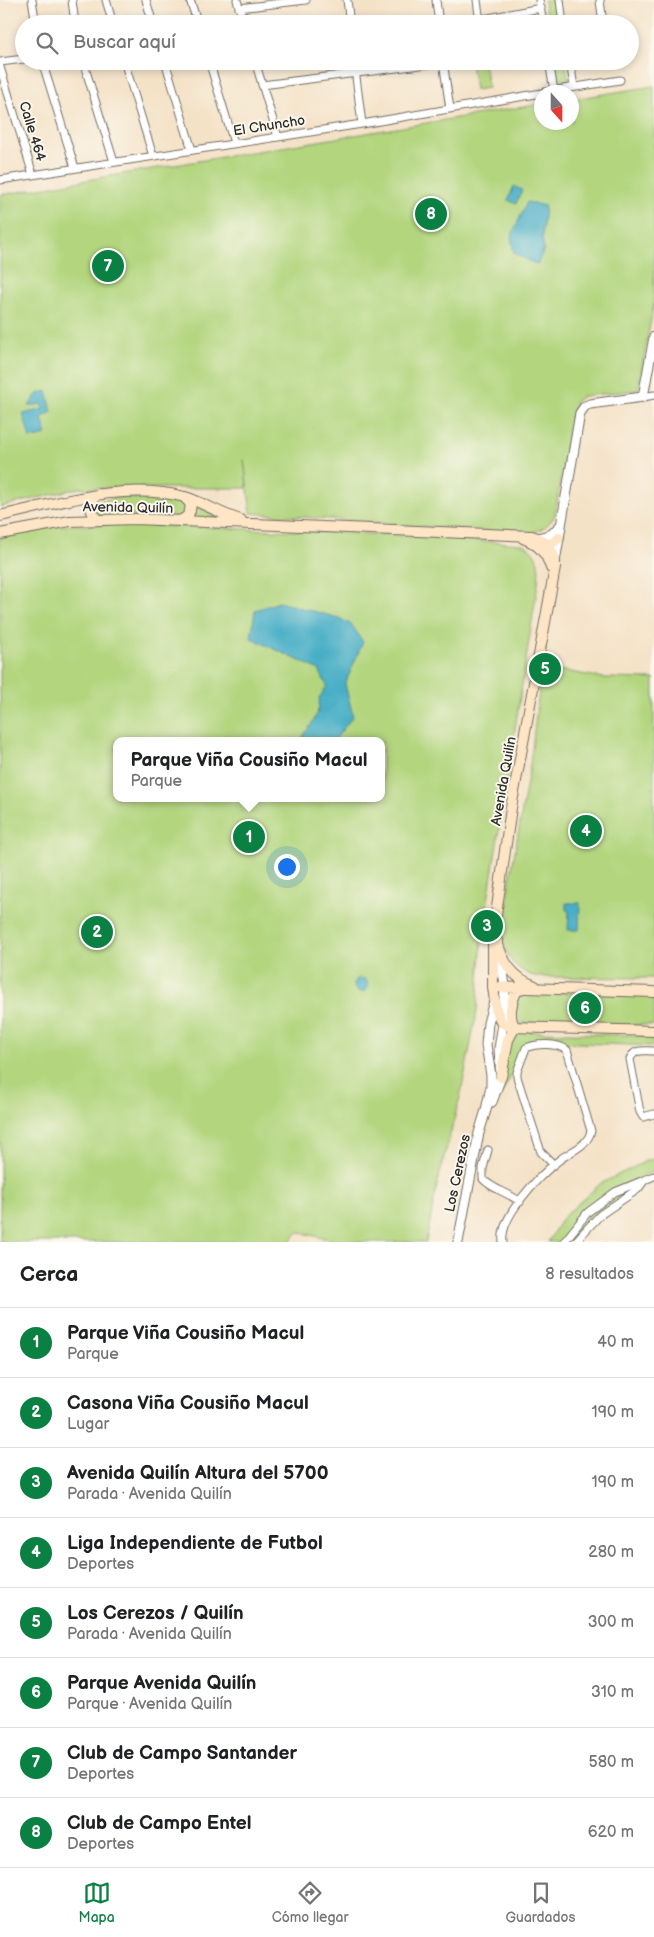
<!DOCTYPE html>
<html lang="es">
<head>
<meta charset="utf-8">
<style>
	:root { --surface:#fff; --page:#f6f6f6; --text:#202124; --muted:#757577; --line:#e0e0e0; --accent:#0b8043 }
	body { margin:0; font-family:"Balsamiq Sans",sans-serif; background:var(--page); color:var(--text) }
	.compass { position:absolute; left:534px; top:85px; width:45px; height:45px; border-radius:50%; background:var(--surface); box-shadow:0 2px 8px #0003; rotate:159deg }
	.you { position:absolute; left:286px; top:866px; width:18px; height:18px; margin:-12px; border:4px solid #fff; border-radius:50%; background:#1a73e8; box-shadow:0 0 0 8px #1a73e833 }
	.badge { display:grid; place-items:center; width:32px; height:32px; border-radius:50%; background:var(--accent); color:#fff; font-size:16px; font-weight:700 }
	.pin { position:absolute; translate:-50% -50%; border:2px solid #fff; box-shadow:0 1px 5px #0006 }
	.popup { position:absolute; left:113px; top:737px; width:272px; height:65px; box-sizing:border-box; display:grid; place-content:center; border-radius:10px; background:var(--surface); filter:drop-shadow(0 1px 4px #0005); font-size:16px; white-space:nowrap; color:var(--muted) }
	.popup b { font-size:19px; color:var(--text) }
	.popup::after { content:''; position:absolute; left:50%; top:100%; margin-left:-10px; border:10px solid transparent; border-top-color:var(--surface) }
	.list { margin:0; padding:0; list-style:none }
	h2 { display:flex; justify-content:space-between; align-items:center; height:65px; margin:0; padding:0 20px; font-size:21px }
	h2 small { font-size:16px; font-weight:400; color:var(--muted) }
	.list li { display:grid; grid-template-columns:32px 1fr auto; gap:15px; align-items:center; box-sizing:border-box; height:70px; padding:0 20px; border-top:1px solid var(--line) }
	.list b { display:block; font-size:19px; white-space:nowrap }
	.list p { margin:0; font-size:16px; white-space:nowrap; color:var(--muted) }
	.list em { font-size:16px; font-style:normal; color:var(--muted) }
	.icon { flex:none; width:28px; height:28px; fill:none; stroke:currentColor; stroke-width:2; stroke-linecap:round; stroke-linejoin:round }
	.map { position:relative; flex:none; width:654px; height:1242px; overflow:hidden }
	.search { position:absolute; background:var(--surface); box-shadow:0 2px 8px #0003; left:15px; right:15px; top:15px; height:55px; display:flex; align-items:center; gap:12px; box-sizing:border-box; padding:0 18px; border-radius:28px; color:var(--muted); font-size:19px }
	.sheet { height:625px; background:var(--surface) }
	nav { display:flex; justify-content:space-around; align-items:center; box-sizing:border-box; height:70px; border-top:1px solid var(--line); background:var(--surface); font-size:14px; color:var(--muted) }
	nav a { display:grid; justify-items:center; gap:2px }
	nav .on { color:var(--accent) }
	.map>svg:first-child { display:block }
</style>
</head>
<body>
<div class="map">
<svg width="654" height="1242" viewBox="0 0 654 1242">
	<rect width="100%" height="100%" fill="#fbf7ec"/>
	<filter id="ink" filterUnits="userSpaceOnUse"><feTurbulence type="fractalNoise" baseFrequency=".02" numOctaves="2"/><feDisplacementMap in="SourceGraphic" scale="10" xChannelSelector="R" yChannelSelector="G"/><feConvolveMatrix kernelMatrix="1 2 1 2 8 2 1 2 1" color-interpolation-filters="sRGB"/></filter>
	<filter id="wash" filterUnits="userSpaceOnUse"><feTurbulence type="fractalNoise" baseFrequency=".0096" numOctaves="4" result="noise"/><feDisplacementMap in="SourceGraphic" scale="20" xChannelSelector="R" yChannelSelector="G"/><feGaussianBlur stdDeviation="1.12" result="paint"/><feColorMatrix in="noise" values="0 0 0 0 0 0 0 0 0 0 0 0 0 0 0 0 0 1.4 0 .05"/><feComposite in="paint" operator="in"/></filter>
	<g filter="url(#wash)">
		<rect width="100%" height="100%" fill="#f4e2c7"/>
		<path fill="#b2d57e" stroke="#6e8054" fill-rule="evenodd" d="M544,0h12l4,24h-13z
			M553,61h12l4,20 -12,2z
			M484,62l4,26 -13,2 -4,-25z
			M654,86v217l-16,87 -55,6 -7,5 -5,14 -16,100c-7,12 -16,17 -30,19l-274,-21 -7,-53 3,28h-168l-79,19v-312l198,-34 343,-57 1,18h30v-23z
			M119,497l58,4 6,1 5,7 -9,9 -76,-2 -5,-2 -2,-6 2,-7z
			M194,505l27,13 -29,-1z
			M117,524l280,11 126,9c16,8 17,22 15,39l-56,355 -5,73 -16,82 -23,87 -12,62h-85l-43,-10 -9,10h-289v-704l57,-12zM116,741h266v57h-266z
			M542,667l62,11 50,1v299l-116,-1c-38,-8 -41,-48 -31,-80l23,-132z
			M519,992l135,3v30l-136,-2 -4,-2z
			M511,1031l143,5v10l-124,-5 -37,69 13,-71z
			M654,1159v12l-48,22 -31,29 -13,20h-14l14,-24 38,-34 48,-24z
			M629,1188l-52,47 -5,7h-7c19,-24 35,-43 64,-54z"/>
		<path fill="#47aec6" stroke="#396c78" d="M514,186l8,4 -6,14 -8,-4z
			M527,202l18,4 -3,31 2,13 -7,15 -23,-12 -3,-16z
			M47,391l5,21 -10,6 5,17 -17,4 -7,-25 20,-5 -1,-5 -13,2 8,-12z
			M279,602l60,16 13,7 11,17 -18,42 8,32 -19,25h-34c9,-14 21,-27 19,-43l8,-12 -8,-16 -68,-32 4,-28z
			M566,903h14l-1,27h-11l1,-19 -3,-1z
			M354 985a7 7 0 1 1 14 0a7 7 0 1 1-14 0Z"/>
	</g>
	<g filter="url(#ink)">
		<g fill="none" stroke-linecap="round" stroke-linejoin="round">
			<g stroke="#716b62" stroke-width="9">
				<path id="minor" d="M32,0l4,24
					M72,0l3,24
					M106,0l7,24
					M146,0l7,24
					M190,0l8,24
					M237,0l7,24
					M347,0l3,24
					M436,0l3,24
					M477,0l2,15 4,4 58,-11
					M539,0l4,24
					M560,0l3,24
					M600,0l3,24
					M239,8l67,-8
					M42,61l33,107
					M83,61l31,101
					M124,61l29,95
					M165,61l27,89
					M209,61l25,82
					M255,61l23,76
					M354,61l8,63
					M443,61l7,48
					M549,61l5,30
					M570,61l4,26
					M0,62l24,-3
					M0,67l33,108
					M262,85l182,-23
					M545,92l75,-12
					M0,180l362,-56 180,-31
					M643,397l11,-2
					M654,1051c-10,0 -19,-3 -24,8l10,53 3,5 11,-3
					M488,1150l-5,18v11c10,11 25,13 37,23
					M503,1242c-4,-25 36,-66 55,-81 12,-10 29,-14 33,-30l-24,-81c-10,-7 -30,-7 -41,-2l-9,24v5l24,75 13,13
					M564,1242l24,-30 27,-20 39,-16
					M575,1242l25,-27 38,-26 6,-8"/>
			</g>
			<g stroke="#716b62" stroke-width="11">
				<path id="tertiary" d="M538,538l14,-4 8,-8
					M555,562l25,-149 5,-7 5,-2 53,-7 11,-60
					M492,1102l9,-25 -2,-28 4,-26 2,-35 -3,-28
					M458,1242l21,-109 7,-23 5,-23v-12l-5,-30 2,-22 6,-22"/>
			</g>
			<g stroke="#716b62" stroke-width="12">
				<path id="secondary" d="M0,516c59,-13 124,-35 185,-19 20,6 36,18 56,23
					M98,519c-9,-8 -11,-19 1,-25
					M179,521c9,-3 13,-9 11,-18l-6,-6
					M0,534l70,-13 66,-2 396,17c15,4 24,17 23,32l-44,240 -18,128v51l3,22 5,13 10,5 143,4
					M523,538c14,5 24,15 28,30
					M543,547l8,-3 8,-6
					M496,938c6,23 16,40 39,48
					M493,987l161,5
					M515,1027c-7,-9 -4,-25 1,-35l6,-4
					M501,1077l7,-37 7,-13"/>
			</g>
			<use href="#minor" stroke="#fff" stroke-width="7"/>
			<use href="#tertiary" stroke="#fff" stroke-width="9"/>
			<use href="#secondary" stroke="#fde5c5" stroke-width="10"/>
		</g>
	</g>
	<g text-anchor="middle" stroke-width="4" stroke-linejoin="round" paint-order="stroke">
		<g font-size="14" fill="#2b2b2b" stroke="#fbf7ec">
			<text transform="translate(269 125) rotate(-9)" y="5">El Chuncho</text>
			<text transform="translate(33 131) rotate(73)" y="5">Calle 464</text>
			<text transform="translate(128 507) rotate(1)" y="5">Avenida Quilín</text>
			<text transform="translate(503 781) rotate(-80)" y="5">Avenida Quilín</text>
			<text transform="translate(457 1173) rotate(-78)" y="5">Los Cerezos</text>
		</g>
	</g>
</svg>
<svg class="compass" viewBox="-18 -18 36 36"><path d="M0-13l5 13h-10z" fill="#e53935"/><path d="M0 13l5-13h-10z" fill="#757577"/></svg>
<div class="you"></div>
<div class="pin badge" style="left:249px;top:837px">1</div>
<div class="popup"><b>Parque Viña Cousiño Macul</b>Parque</div>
<div class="pin badge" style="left:97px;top:932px">2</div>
<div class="pin badge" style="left:487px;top:926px">3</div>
<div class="pin badge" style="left:586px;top:831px">4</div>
<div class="pin badge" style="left:545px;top:669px">5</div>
<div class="pin badge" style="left:585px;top:1008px">6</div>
<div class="pin badge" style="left:108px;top:266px">7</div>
<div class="pin badge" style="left:431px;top:214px">8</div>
<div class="search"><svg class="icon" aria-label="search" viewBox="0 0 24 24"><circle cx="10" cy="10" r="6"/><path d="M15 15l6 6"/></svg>Buscar aquí</div>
</div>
<section class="sheet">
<h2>Cerca<small>8 resultados</small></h2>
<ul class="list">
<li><span class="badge">1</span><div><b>Parque Viña Cousiño Macul</b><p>Parque</p></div><em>40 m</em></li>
<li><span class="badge">2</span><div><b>Casona Viña Cousiño Macul</b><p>Lugar</p></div><em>190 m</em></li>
<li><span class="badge">3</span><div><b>Avenida Quilín Altura del 5700</b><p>Parada · Avenida Quilín</p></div><em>190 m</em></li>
<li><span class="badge">4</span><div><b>Liga Independiente de Futbol</b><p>Deportes</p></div><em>280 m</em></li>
<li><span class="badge">5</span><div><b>Los Cerezos / Quilín</b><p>Parada · Avenida Quilín</p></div><em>300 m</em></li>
<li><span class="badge">6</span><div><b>Parque Avenida Quilín</b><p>Parque · Avenida Quilín</p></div><em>310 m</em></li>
<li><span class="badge">7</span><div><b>Club de Campo Santander</b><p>Deportes</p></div><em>580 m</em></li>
<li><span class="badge">8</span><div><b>Club de Campo Entel</b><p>Deportes</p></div><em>620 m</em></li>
</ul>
</section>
<nav>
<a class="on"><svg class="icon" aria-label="map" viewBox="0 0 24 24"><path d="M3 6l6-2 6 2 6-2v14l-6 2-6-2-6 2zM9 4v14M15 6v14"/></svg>Mapa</a>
<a><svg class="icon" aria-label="directions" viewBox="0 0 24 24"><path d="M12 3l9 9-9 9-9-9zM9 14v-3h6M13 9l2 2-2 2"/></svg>Cómo llegar</a>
<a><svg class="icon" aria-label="saved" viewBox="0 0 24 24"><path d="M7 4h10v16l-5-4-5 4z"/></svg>Guardados</a>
</nav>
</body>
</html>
